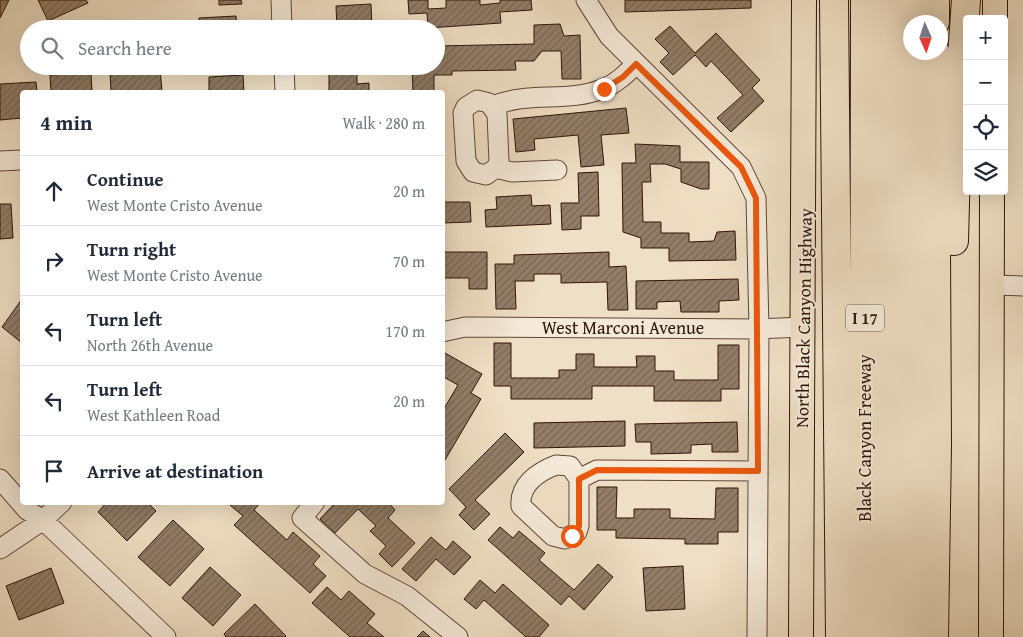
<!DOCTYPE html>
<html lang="en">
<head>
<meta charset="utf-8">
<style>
	:root { --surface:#fff; --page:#f2f2f3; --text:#1f2937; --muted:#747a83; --line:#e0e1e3 }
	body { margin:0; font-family:"Gentium Book Plus",serif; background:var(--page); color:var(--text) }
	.controls { position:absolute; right:15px; top:15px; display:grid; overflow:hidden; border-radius:5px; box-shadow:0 5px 20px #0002 }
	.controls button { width:45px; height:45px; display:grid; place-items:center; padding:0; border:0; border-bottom:1px solid var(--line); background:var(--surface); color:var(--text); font:25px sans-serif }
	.compass { position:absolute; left:903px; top:15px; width:45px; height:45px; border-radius:50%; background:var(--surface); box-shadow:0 5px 20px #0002; rotate:177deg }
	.stop { position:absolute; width:15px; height:15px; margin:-11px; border:4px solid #ea580c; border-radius:50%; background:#fff }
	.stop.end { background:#ea580c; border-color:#fff; box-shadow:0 1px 5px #0008 }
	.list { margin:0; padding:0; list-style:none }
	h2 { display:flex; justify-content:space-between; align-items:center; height:65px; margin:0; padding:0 20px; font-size:21px }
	h2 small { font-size:16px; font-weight:400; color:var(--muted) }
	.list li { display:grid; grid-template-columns:32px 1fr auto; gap:15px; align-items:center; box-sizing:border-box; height:70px; padding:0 20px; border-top:1px solid var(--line) }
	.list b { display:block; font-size:19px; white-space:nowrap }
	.list p { margin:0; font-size:16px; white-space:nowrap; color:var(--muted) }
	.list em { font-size:16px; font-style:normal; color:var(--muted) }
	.icon { flex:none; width:28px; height:28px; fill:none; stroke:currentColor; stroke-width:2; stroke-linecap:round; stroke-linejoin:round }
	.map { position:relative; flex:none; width:1023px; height:637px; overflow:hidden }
	.search { position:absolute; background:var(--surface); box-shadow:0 5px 20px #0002; left:20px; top:20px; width:425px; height:55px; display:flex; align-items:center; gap:12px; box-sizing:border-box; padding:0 18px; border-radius:28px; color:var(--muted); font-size:19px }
	.panel { position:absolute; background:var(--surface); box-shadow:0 5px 20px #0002; left:20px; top:90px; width:425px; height:415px; border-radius:5px }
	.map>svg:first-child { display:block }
</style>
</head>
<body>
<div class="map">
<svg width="1023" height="637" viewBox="0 0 1023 637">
	<defs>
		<pattern id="building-hatch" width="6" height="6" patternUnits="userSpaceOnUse" patternTransform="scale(1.25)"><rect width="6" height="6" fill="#927e69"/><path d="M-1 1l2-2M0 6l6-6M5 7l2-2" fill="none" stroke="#786654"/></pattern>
	</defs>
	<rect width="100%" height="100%" fill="#efdfc4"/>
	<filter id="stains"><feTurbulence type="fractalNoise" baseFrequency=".004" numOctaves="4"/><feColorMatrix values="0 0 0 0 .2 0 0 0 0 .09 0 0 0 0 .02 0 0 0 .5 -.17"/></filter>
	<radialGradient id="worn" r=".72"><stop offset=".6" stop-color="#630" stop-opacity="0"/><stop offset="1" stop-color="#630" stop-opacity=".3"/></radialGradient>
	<path fill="url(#building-hatch)" stroke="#2e1407" d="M0,0h9l-9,18z
		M38,0h48l2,3 -40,18z
		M219,0h22l1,4 -23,1z
		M408,0h20v9l18,-1v-8h34v5l20,-2v-3h31l1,10 -32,2 1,11 -73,5 -1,-15 -18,1z
		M625,0h126v8l-126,4z
		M371,4l1,25h-35l-1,-23z
		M236,16l1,13h-38v-11z
		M560,24l4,12 16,-1 1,44h-19l-1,-28h-19l-8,10h-19l1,9 -64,1v4h-18v17h-21l-1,-26h24v-20l98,-2v-19z
		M670,26l25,27 21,-20 44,47 -8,8 12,13 -33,31 -14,-14 26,-23 -32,-34 -5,6 -11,-12 -22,20 -13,-13 9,-9 -14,-14z
		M357,67v17l12,-1v9h-40v-24z
		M160,68l2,24h-51l-1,-21z
		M91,73l1,19h-41l-1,-17z
		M243,75l1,17h-41l6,-1v-14z
		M36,82l1,10h-15v26l-22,2v-36z
		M626,108l3,25 -28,2 3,30 -23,2 -3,-32 -44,4 1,11 -19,2 -3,-33z
		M635,144l45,2v16h29v27h-8l-20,-7v-13l-16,-5h-15l1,18h-9l1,40h18v11h28v9l25,-1 3,-9 18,-1 1,29 -67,1v-13h-28v-10l-18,-6 -1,-69h14z
		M598,172l1,44h-18v13l-19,1 -1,-27h18l-1,-30z
		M531,195l1,11 18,-1 1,19 -65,3 -1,-17 12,-1 -1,-12z
		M442,198l2,4h26l1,20 -29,1z
		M0,204h11l2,34 -13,1z
		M442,252h45v37h-18v-11h-27z
		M609,252v15l17,-1 2,44h-20l-1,-28 -46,1v-9h-27v7h-19l1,28h-20l-1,-45h19v-9z
		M738,279l1,21 -20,1v11h-38l-1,-11 -23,1v7h-21v-28z
		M22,299v44l-20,-16z
		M494,343h17v35h48v-8h17v-16h18v13h43l-1,-11h19v15h19v9h44v-35h21v44h-18v12h-67v-15h-62v13h-81v-13h-17z
		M445,353l37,21 -11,19 10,6 -39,66v-53l16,-27 -16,-9v-19z
		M625,421v25l-91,2v-25z
		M737,422l1,30h-26v-8l-21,1v8l-40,1v-12h-15l-1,-18z
		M505,433l19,19 -49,48 15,14 -16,16 -15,-15 7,-8 -17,-18z
		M597,487h20l-1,31h18v-9h36v9l45,1 1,-31h22v44h-20v12h-33v-5l-69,-1v-8h-19z
		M107,502h40l9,9 -29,30 -29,-29z
		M232,502h29l-7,8 33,30 6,-8 27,24 -7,8 13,12 -16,17 -76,-68 9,-9 -13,-11z
		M336,502h52l7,8 -7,8 27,25 -23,24 -13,-13 7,-8 -16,-15 6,-5 -18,-17 -23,24 -15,-14z
		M173,520l31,29 -34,37 -32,-29z
		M500,527l13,11 6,-7 26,22 -6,7 35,30 24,-26 15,13 -29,33 -15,-14 -8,9 -73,-65z
		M431,537l15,13 7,-9 18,16 -17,18 -18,-16 -20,22 -14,-12z
		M683,566l2,43 -39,2 -3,-43z
		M210,567l31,28 -28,31 -31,-28z
		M51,568l13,35 -45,17 -13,-34z
		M480,580l15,13 8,-9 46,41 -10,12h-13l-42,-37 -8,9 -12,-10z
		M327,587l14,13 8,-9 26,23 -8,9 17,14h-34l-38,-34z
		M255,604l31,32 -1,1h-59l-2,-3z
		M423,631l7,6h-13z"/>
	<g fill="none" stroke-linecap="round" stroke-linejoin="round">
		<g stroke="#5e4736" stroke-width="21">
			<path id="minor" d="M281,0l1,29
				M586,0l23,36 132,131 15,31 3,131 -2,308
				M284,66l1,26
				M477,100l12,3 8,11 2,48 -3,6 -10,7 -13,-3 -7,-11 -3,-48 3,-6z
				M493,106c35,-15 75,-3 109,-17 14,-5 24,-15 34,-25
				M0,161l22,-1
				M496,168l16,4 45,-2
				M991,285l32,1
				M442,332l23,-5 294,2 44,-2
				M556,465l14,1 9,13v47l-2,6 -12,7 -12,-3 -32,-30c-2,-21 17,-34 35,-41z
				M0,479l27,31 16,10 123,117
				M579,479l18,-9 161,1
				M315,502l-13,16 63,56 42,22 51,41
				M0,549l43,-29 19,-18"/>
		</g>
		<g stroke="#2e1407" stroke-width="26">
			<path id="major" d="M995,19v-19
				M801,637l3,-637
				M991,637l1,-446"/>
		</g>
		<g stroke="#2e1407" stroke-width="30">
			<path id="highway" d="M834,0l6,637
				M911,0v22
				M935,0v22
				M954,241l3,-114 9,-127
				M864,637l1,-637
				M884,637l6,-540 -1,-97
				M909,637l4,-405 -2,-180
				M934,637l3,-192 -2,-393"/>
		</g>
		<use href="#minor" stroke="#f5ead9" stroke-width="19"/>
		<use href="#major" stroke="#efdfc4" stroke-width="24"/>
		<use href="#highway" stroke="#efdfc4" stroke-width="28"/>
	</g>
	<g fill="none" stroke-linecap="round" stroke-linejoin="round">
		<path stroke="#ea580c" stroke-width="6" d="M572,536l7,-10v-47l18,-9 161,1 -2,-273 -15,-31 -105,-103 -13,13 -19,12"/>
	</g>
	<g text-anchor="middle" stroke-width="4" stroke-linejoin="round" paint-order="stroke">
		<rect fill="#f5ead9" stroke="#6a5446" stroke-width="1" x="846" y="304.5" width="38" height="27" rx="4"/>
		<g font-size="16" font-weight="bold" fill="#2e1407">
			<text x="865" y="324">I 17</text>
		</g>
		<g font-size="18" fill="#2e1407" stroke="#f5ead9">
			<text transform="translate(804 318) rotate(-89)" y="6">North Black Canyon Highway</text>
			<text x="623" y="334">West Marconi Avenue</text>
			<text transform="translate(865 438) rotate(-90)" y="6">Black Canyon Freeway</text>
		</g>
	</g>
	<rect width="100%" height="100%" filter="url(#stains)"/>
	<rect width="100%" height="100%" fill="url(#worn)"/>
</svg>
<div class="controls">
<button>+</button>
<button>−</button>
<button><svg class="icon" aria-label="locate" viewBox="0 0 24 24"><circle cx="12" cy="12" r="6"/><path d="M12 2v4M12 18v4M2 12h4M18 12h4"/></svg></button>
<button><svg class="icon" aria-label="layers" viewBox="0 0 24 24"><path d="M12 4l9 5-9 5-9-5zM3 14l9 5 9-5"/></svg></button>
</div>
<svg class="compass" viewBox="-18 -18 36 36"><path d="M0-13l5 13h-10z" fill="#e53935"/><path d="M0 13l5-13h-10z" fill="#747a83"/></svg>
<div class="stop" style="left:572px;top:536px"></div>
<div class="stop end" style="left:604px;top:89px"></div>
<div class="search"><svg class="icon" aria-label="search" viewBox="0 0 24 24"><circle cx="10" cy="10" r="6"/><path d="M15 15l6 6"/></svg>Search here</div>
<section class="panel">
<h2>4 min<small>Walk · 280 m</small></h2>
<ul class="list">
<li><svg class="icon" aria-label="ahead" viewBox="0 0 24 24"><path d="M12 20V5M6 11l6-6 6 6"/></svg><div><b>Continue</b><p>West Monte Cristo Avenue</p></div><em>20 m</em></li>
<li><svg class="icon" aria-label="right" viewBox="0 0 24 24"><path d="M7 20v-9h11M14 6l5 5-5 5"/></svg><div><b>Turn right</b><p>West Monte Cristo Avenue</p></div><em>70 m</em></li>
<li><svg class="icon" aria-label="left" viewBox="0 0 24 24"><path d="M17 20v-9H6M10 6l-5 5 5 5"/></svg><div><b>Turn left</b><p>North 26th Avenue</p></div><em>170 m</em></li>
<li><svg class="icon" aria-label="left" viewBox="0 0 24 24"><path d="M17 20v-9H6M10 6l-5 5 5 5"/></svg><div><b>Turn left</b><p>West Kathleen Road</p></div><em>20 m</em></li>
<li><svg class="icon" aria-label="arrive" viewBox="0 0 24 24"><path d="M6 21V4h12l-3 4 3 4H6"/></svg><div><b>Arrive at destination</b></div></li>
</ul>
</section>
</div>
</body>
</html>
